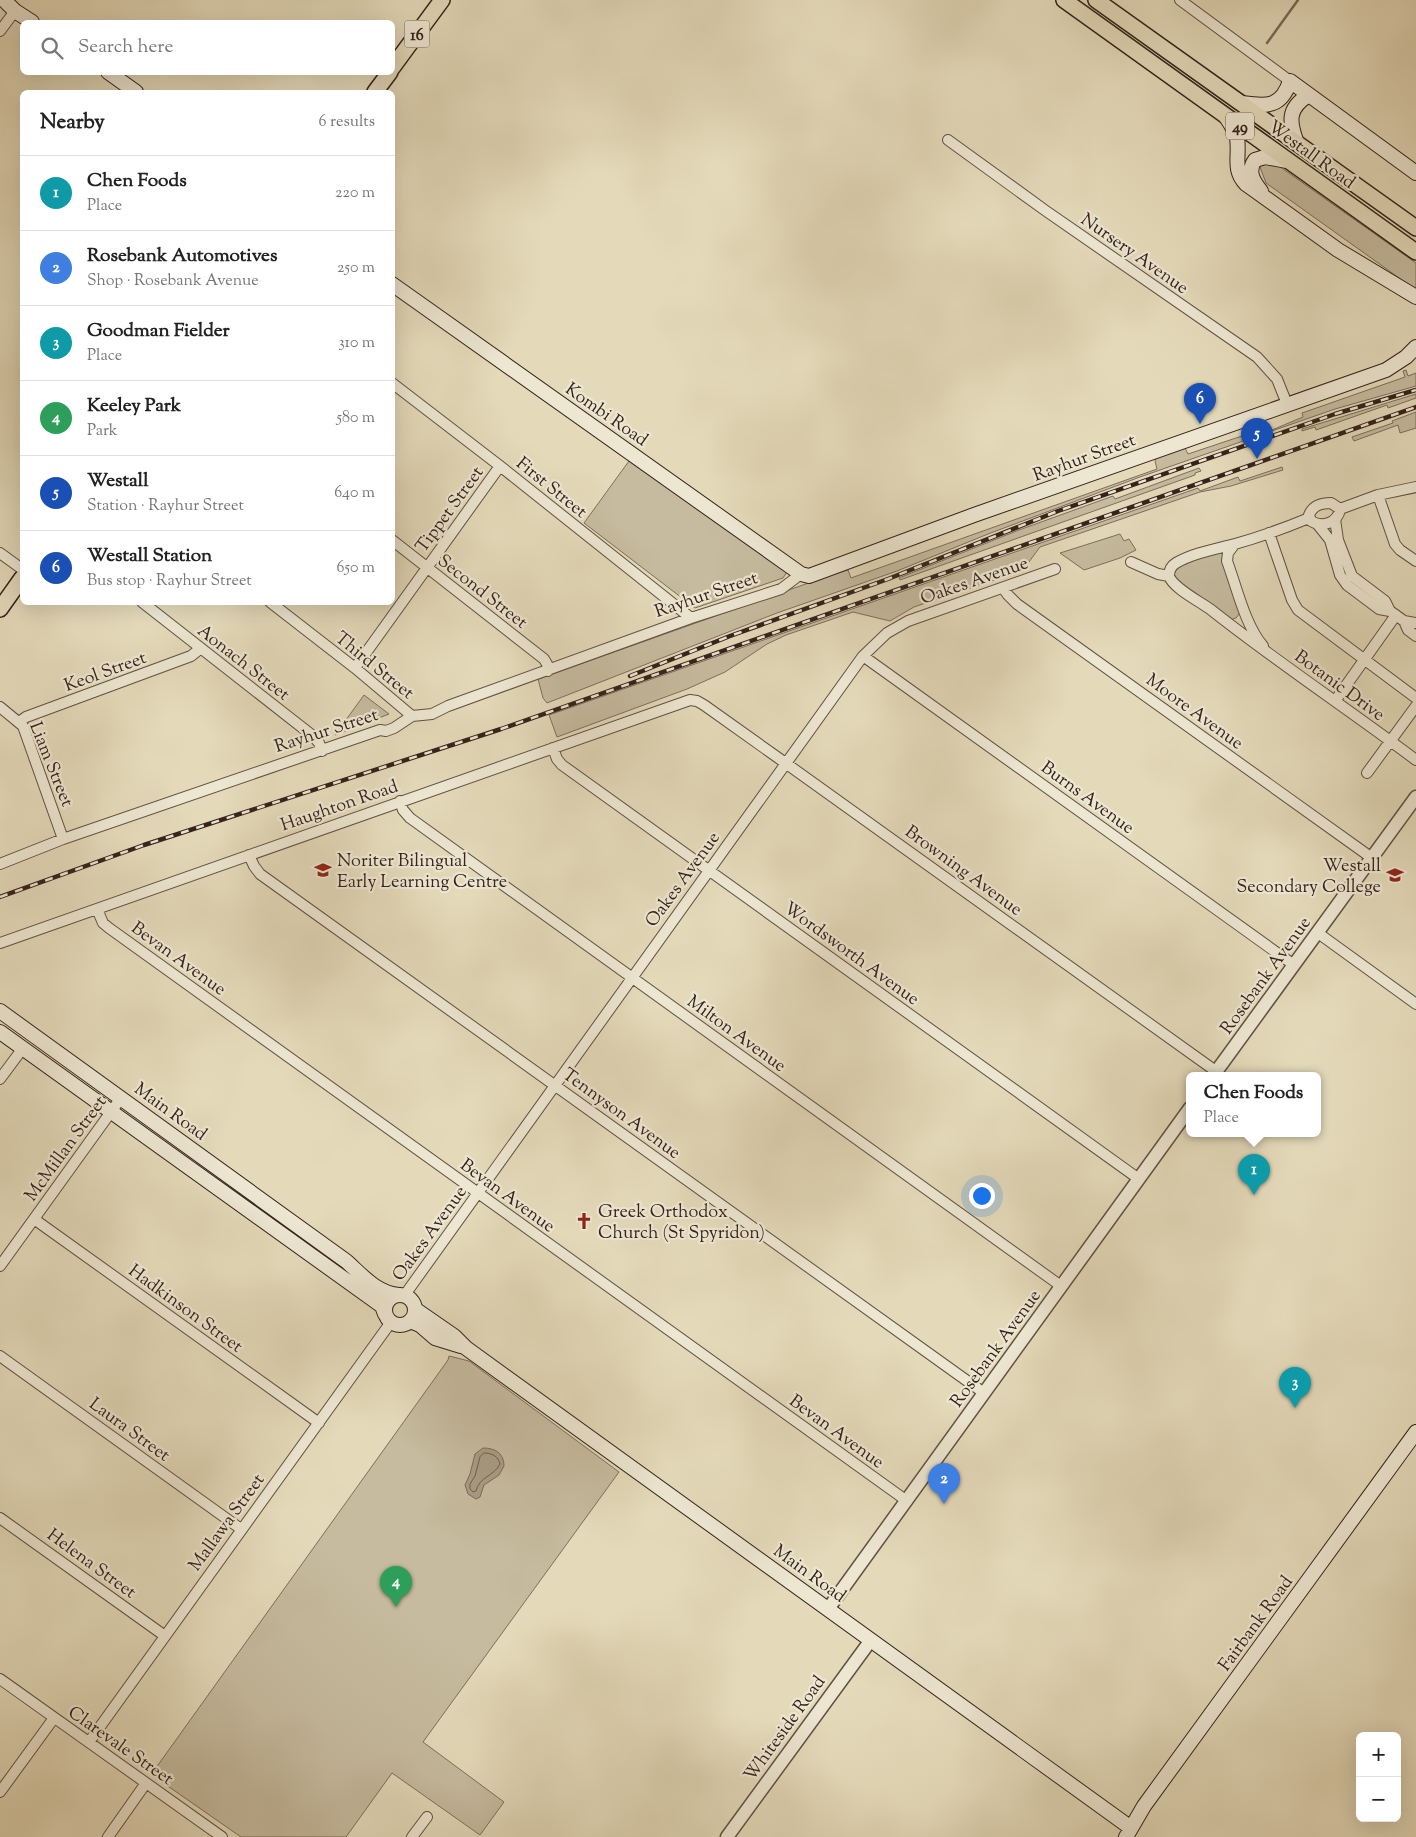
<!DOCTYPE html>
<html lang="en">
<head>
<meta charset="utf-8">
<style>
	:root { --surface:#fff; --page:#f2f2f2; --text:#222; --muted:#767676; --line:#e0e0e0; --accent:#1a73e8 }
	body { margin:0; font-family:"Sorts Mill Goudy",serif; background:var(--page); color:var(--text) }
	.controls { position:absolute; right:15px; bottom:15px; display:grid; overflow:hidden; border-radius:8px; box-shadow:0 5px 20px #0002 }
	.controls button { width:45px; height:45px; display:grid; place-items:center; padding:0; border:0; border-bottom:1px solid var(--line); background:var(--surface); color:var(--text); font:25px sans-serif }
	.you { position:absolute; left:981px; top:1195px; width:18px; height:18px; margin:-12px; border:4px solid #fff; border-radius:50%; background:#1a73e8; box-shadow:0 0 0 8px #1a73e833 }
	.badge { display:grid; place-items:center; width:32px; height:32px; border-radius:50%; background:var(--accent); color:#fff; font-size:16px; font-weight:700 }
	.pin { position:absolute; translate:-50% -41px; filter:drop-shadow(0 1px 2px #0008) }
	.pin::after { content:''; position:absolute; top:26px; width:18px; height:15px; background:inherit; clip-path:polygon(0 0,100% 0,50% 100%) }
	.popup { position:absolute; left:1186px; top:1072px; width:135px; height:65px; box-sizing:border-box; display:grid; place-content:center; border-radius:8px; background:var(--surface); filter:drop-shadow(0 1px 4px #0005); font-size:16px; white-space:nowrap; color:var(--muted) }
	.popup b { font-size:19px; color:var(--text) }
	.popup::after { content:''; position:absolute; left:50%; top:100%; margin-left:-10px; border:10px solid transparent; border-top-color:var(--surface) }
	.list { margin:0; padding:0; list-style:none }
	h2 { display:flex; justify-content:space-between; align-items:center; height:65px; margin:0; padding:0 20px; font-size:21px }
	h2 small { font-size:16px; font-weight:400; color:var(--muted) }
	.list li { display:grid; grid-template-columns:32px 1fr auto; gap:15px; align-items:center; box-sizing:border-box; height:75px; padding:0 20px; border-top:1px solid var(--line) }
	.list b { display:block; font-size:19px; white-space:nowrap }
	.list p { margin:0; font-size:16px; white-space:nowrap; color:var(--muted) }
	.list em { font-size:16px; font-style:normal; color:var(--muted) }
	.icon { flex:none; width:28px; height:28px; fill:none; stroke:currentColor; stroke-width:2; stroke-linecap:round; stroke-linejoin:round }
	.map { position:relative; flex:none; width:1416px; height:1837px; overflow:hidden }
	.search { position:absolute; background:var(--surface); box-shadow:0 5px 20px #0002; left:20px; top:20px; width:375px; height:55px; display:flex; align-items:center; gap:12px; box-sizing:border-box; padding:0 18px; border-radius:8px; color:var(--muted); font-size:19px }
	.panel { position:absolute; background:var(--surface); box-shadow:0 5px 20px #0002; left:20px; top:90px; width:375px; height:515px; border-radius:8px }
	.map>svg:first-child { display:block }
</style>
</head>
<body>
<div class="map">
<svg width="1416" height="1837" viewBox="0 0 1416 1837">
	<rect width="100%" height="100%" fill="#e4daba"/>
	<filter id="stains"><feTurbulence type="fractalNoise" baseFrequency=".004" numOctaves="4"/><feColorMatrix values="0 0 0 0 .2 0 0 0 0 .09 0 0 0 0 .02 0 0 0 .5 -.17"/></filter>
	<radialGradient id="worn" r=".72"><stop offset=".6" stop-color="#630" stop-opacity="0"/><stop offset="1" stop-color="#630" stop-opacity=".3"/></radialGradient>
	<path fill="#c6bb9f" stroke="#7e6e5d" d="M1265,162l11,2 140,99v27l-150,-107 -6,-16z
		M1406,370l2,6 8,-3v13l-81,23 -195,68 -152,57 -91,37 -120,42 -230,90 -4,-5 -5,-19 293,-104 17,-5 3,8 306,-109 -2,-8 2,-5 27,-10 4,8 81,-27 3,3 31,-13 -1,-4 103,-36 -2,-6z
		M1416,394v4l-28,10 -1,-3 -71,25 -1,-3 -13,4v-2z
		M1416,412v16l-16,5 -2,-8 -44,16 -2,-4 41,-14 -1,-2z
		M629,461l158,111 -4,6 -88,30 -111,-85z
		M1282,467l1,3 -52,16 -31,6 -160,55 -17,23 -109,37 -24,14 -37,-9 -67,23 -19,9 -42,28 -38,17 -130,48 -8,-22 649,-227 2,3 38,-14 2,4z
		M1199,468l2,3 -6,2v2l-295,105 -1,-2 120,-48 94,-34 2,3z
		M1120,534l4,7 5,-2 7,11 -16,8 -36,12 -24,-17z
		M1224,548l16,65 -4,5 -6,2 -55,-37 -3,-13 2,-3z
		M364,695l25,19 -54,21z
		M449,1356l20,5 150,111 -196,270 81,60 -24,33 -88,-62 -46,64h-105l-79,-55 -9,-10 295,-412z"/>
	<path fill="#a89b84" stroke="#7a6b5a" d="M483,1448c12,0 21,5 21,18l-5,9 -15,10 -4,12 -4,2 -8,-5 -3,-9 5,-11 5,-20z"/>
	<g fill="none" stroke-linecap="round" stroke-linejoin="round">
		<path stroke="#6e5e50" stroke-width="1" d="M484,1453c8,0 14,3 16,11 -6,12 -21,13 -24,27l-3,1 -3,-3v-5l5,-8 5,-19z"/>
		<path stroke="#7a6b5a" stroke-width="2.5" d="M1267,43l31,-43"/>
		<g stroke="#615043" stroke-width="12">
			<path id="minor" d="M1180,0l110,81
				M0,31l15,-20
				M948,140l98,71 211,146 20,22 10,25
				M392,383l108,83 191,152
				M1378,495l17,49 5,6 16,11
				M1331,503l9,6c-2,14 -18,19 -29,12l-2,-6c4,-10 12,-12 22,-12z
				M1340,509l38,-14 38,-8
				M1335,519l3,21 14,36 33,25 5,10 14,10 4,9 8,6
				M1318,525l12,15 10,35 7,10 32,24 11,2
				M1269,533l23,67 6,10 118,88
				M392,540l152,119 3,5 1,7
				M1234,545l-6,8 -1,8c10,27 18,64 36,85
				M0,553l22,16
				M1131,562l27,12 11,2
				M1169,576c4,12 30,25 41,33 67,53 138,100 206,151
				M1169,576c0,-5 2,-10 7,-13 17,-10 40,-14 59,-19 25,-7 50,-16 74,-26
				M1003,588l5,7 9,9 355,254
				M142,602l171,134 6,7 3,8
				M270,602l85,66 57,48
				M1404,621l12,2
				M863,656l431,309
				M355,668l145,-202
				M1335,701l61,-86
				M0,707l23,19 40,113
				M19,722l7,-5 165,-61 10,-8
				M553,748l4,11 5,6 577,414
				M1367,773l49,-67
				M400,801l3,9 7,8 651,468
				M249,855l5,11 6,8 724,519
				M0,864l63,-25 317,-109 6,1 8,-3 18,-12 20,-2 16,-8 243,-88 90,-29 20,-15
				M97,909l6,14 6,5 798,573
				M1318,933l98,71
				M0,943l690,-243 7,1 7,4 73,52 440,315
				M0,1079l23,-31
				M34,1219l285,204
				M0,1266l121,-168
				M404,1296l459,-640 24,-23 21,-12 147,-52
				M0,1356l241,173
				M0,1518l165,118
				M0,1679l222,158
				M89,1742l302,-420
				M0,1792l54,-74
				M108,1837l38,-54
				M412,1837l15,-20"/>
		</g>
		<g stroke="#615043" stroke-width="15">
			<path id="tertiary" d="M1213,1076l203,-279
				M828,1609l362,-501
				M727,1837l144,-197"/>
		</g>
		<g stroke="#35221b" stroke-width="16">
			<path id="secondary" d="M4,0l11,11 17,11
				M108,72l28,20
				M1241,103c24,3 40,6 49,-22l126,92
				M1226,117c4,6 9,13 11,21 3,17 -5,32 9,46l92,66 78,47
				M1297,143c-8,-21 -10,-35 12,-48
				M1261,191c-8,-10 -14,-20 -6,-31l10,-3 22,4
				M392,284l409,290 8,2 165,-61 412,-145 20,-13 10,-10
				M0,1011l346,250c16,14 30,32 53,34
				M0,1032l382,274 3,8
				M385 1310a15 15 0 1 1 30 0a15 15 0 1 1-30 0Z
				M415,1309l39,27 12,12 665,480
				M410,1321l10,4 15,13 26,8
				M1126,1837l18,-31 272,-374"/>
		</g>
		<g stroke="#35221b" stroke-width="18">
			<path id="primary" d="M1064,0l352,252
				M1096,0l320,228
				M392,68l50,-68
				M375,92l15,-20
				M0,609l22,-31"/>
		</g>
		<use href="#minor" stroke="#ede7d2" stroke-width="10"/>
		<use href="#tertiary" stroke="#ede7d2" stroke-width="12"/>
		<use href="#secondary" stroke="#ede7d2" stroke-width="14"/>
		<use href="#primary" stroke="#e4daba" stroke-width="15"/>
		<g stroke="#35221b" stroke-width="4.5">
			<path id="rail" d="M630,676l100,-40 158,-57 170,-68 277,-97 81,-24
				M0,897l144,-52 357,-116 915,-322"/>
		</g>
		<use href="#rail" stroke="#ede7d2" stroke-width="2.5" stroke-dasharray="8" stroke-linecap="butt"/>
	</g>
	<defs>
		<g id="school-bare" transform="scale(1.35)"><path d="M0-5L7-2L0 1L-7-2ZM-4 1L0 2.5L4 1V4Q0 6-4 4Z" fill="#8f2418" stroke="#ede7d2" stroke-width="2.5" paint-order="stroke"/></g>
		<g id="church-bare" transform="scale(1.35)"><path d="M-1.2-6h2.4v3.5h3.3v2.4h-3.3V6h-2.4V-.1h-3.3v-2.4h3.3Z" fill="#8f2418" stroke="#ede7d2" stroke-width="2.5" paint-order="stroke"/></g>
	</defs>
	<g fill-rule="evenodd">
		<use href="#school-bare" x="323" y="870"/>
		<use href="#school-bare" x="1395" y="875"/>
		<use href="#church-bare" x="584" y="1221"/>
	</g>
	<g text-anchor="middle" stroke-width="4.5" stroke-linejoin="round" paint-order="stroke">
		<g fill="#ede7d2" stroke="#6c5d52" stroke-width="1">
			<rect x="404.5" y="20.5" width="25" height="27" rx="4"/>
			<rect x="1226" y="112.5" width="28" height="27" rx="4"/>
		</g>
		<g font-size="16" font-weight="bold" fill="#35221b">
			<text x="417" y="40">16</text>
			<text x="1240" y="132">49</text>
		</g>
		<g font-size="18" fill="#35221b" stroke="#ede7d2">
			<text transform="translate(1312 154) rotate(36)" y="6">Westall Road</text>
			<text transform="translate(1135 253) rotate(35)" y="6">Nursery Avenue</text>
			<text transform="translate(607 414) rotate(35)" y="6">Kombi Road</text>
			<text transform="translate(1084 457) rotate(-20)" y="6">Rayhur Street</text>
			<text transform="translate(552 487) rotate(39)" y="6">First Street</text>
			<text transform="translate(449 509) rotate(-54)" y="6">Tippet Street</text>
			<text transform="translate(974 580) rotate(-19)" y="6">Oakes Avenue</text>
			<text transform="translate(483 591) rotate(38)" y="6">Second Street</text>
			<text transform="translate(706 594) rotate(-19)" y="6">Rayhur Street</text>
			<text transform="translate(244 662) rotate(38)" y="6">Aonach Street</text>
			<text transform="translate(375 665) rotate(39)" y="6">Third Street</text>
			<text transform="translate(105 671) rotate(-20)" y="6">Keol Street</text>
			<text transform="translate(1340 685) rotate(36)" y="6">Botanic Drive</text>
			<text transform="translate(1195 711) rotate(36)" y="6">Moore Avenue</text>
			<text transform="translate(326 730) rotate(-18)" y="6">Rayhur Street</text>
			<text transform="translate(52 764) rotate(68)" y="6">Liam Street</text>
			<text transform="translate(1088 797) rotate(36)" y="6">Burns Avenue</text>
			<text transform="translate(339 805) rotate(-19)" y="6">Haughton Road</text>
			<text transform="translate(964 870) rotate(36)" y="6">Browning Avenue</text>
			<text transform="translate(682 879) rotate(-54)" y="6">Oakes Avenue</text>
			<text transform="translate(852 953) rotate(36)" y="6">Wordsworth Avenue</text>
			<text transform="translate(179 958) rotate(36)" y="6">Bevan Avenue</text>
			<text transform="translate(1265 975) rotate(-54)" y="6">Rosebank Avenue</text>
			<text transform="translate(737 1033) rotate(36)" y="6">Milton Avenue</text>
			<text transform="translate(171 1111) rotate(36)" y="6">Main Road</text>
			<text transform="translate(622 1113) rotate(36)" y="6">Tennyson Avenue</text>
			<text transform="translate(65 1148) rotate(-54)" y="6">McMillan Street</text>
			<text transform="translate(508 1195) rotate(36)" y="6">Bevan Avenue</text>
			<text transform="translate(429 1233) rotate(-54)" y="6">Oakes Avenue</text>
			<text transform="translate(186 1308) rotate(36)" y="6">Hadkinson Street</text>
			<text transform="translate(995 1348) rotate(-54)" y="6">Rosebank Avenue</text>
			<text transform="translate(130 1429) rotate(36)" y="6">Laura Street</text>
			<text transform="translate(837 1431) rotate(36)" y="6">Bevan Avenue</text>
			<text transform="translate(226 1522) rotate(-54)" y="6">Mallawa Street</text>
			<text transform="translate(92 1563) rotate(36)" y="6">Helena Street</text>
			<text transform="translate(810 1573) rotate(36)" y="6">Main Road</text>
			<text transform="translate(1255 1623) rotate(-54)" y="6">Fairbank Road</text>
			<text transform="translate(784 1728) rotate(-54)" y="6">Whiteside Road</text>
			<text transform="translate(121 1745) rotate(35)" y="6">Clarevale Street</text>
		</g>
		<g font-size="18" fill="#35221b" stroke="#ede7d2" text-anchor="start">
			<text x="337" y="866">Noriter Bilingual<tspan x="337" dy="21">Early Learning Centre</tspan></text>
			<text x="1381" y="871" text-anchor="end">Westall<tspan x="1381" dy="21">Secondary College</tspan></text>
			<text x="598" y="1217">Greek Orthodox<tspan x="598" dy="21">Church (St Spyridon)</tspan></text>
		</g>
	</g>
	<rect width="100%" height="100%" filter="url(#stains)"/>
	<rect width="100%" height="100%" fill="url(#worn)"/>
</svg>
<div class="controls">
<button>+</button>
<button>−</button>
</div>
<div class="you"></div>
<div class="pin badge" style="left:1254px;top:1195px;background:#0f9aa8">1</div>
<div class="popup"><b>Chen Foods</b>Place</div>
<div class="pin badge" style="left:944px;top:1504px;background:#3f7fe0">2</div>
<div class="pin badge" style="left:1295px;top:1408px;background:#0f9aa8">3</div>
<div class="pin badge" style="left:396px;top:1607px;background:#2e9e5b">4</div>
<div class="pin badge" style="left:1257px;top:459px;background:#1a4fb4">5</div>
<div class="pin badge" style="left:1200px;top:424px;background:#1a4fb4">6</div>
<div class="search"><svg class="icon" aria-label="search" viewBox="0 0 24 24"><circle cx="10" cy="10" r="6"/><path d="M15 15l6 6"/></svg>Search here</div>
<section class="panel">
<h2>Nearby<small>6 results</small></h2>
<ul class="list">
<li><span class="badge" style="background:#0f9aa8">1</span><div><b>Chen Foods</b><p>Place</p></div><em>220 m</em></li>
<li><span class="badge" style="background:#3f7fe0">2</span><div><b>Rosebank Automotives</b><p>Shop · Rosebank Avenue</p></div><em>250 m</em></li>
<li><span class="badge" style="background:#0f9aa8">3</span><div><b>Goodman Fielder</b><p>Place</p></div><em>310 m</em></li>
<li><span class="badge" style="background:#2e9e5b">4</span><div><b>Keeley Park</b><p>Park</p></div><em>580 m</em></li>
<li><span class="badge" style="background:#1a4fb4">5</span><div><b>Westall</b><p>Station · Rayhur Street</p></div><em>640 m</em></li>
<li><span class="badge" style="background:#1a4fb4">6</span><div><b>Westall Station</b><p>Bus stop · Rayhur Street</p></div><em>650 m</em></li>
</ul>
</section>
</div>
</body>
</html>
